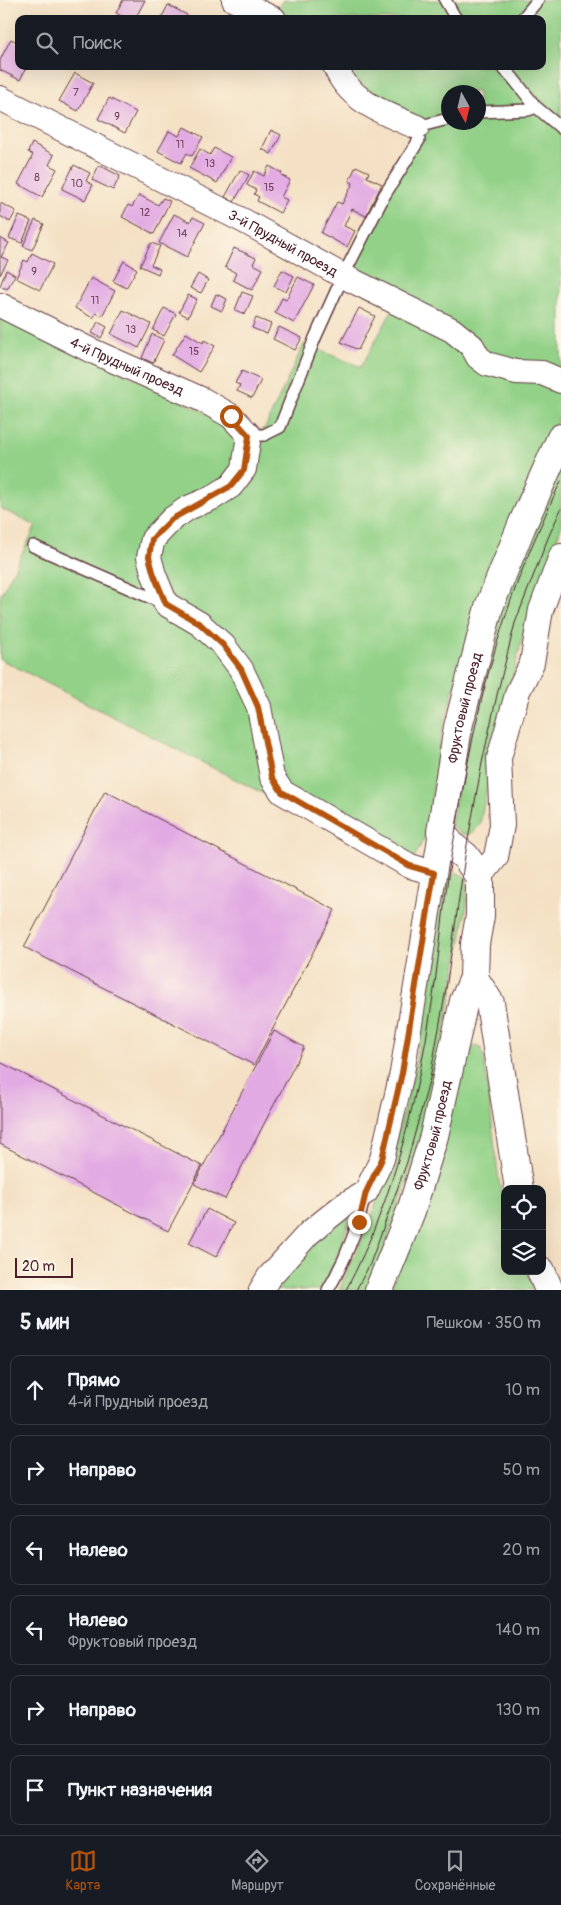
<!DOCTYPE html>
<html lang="ru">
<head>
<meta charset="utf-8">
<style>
	:root { --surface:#171b24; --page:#242831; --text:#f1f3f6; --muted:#9ea1a6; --line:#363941; --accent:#b45309 }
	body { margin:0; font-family:Pangolin,sans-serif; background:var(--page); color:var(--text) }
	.controls { position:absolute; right:15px; bottom:15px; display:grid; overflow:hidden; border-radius:10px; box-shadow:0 5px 20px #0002 }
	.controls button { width:45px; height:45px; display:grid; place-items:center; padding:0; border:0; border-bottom:1px solid var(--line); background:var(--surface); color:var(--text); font:25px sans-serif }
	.compass { position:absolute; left:441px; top:85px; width:45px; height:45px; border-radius:50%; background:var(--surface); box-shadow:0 5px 20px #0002; rotate:172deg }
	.scale { position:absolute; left:15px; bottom:12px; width:58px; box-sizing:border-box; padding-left:5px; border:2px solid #4a1f2b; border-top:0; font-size:14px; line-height:18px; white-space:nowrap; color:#4a1f2b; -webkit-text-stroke:4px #fcf5e5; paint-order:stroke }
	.stop { position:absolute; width:15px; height:15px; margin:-11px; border:4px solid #b45309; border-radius:50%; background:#fff }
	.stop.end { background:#b45309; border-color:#fff; box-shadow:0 1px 5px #0008 }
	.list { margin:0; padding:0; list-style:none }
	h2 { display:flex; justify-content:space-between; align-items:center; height:65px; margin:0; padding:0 20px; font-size:21px }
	h2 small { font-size:16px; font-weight:400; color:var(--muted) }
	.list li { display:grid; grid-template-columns:32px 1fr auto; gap:15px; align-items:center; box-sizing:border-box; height:70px; margin:0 10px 10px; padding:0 10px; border:1px solid var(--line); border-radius:10px }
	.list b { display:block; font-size:19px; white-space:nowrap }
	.list p { margin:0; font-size:16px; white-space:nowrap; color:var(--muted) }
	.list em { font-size:16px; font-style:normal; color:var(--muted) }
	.icon { flex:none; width:28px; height:28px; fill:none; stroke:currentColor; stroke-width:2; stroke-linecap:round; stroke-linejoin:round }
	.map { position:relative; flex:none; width:561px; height:1290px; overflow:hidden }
	.search { position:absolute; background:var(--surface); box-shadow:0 5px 20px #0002; left:15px; right:15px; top:15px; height:55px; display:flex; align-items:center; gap:12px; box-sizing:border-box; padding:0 18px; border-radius:10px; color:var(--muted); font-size:19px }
	.sheet { height:545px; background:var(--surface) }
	nav { display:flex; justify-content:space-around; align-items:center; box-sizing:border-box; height:70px; border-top:1px solid var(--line); background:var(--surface); font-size:14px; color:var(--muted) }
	nav a { display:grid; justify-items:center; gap:2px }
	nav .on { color:var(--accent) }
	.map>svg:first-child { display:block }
</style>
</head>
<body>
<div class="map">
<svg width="561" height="1290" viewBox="0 0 561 1290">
	<rect width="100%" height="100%" fill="#fcf5e5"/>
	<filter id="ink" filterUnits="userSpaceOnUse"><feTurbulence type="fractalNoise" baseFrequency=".02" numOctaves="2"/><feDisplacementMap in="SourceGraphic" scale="10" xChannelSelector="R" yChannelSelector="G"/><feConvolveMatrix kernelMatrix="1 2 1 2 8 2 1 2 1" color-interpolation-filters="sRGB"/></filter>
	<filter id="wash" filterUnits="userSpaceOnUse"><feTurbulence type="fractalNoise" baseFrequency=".0096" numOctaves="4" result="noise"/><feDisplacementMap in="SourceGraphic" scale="20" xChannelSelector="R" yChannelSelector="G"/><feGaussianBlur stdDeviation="1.12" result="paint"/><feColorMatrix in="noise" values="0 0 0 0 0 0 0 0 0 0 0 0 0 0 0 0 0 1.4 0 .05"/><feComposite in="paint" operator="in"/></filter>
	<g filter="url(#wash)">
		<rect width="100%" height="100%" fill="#f4e1c5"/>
		<path fill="#92d187" stroke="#6e7859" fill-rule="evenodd" d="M284,0h277v413l-51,110 -33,80 -34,125 -18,109 -19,36 -46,-30 -360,-184v-62l36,-71 -36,-18v-196l218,107 20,21 27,-12 39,-84 57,23 32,-58 -53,-30 43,-90 30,-57 -73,-66h202v-47h-249l-16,-8zM448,92h30v30h-30z
			M561,461v66l-36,100 -34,138 -11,59c-10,14 -18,14 -29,1l18,-97 31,-115z
			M456,872l11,6v27l-31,176 -23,84 -35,102 -11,23h-28l31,-68 21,-64 23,-86 27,-182 5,-12z
			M476,1046l6,3 2,9 15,123 6,23v67h22l7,19h-143l73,-237z
			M343,1216l7,3 -15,44 -14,27h-46l41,-52z"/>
		<g id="blocks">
			<path fill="#e2aae3" d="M123,0h22l-10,19h-8l-11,-6z
				M168,5l19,10 -1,4h-25z
				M11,39l8,4v23h8l-7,14 -20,-10v-10z
				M75,73l18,10 -15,28 -19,-10z
				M109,98l27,14 -11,21 -27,-14z
				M184,127l19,10 -11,19 -5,-3 -6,10 -23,-12 11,-20 10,5z
				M271,130l10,5 -10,19 -9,-5z
				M32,143l22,12 -5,10 8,4 -15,28 -24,-13 15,-29 -5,-3z
				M214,148l17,9 -14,26 -28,-15 11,-19 10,6z
				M74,165l16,8 -4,8 7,4 -8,15 -23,-11z
				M99,165l21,11 -7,14 -21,-10z
				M269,166l13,7 -1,2 9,5 -9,17 6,3 -7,13 -23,-12 2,-4 -5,-3 2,-4 -9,-5 7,-14 10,5z
				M356,166l13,6 -2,5 15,7 -16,32 -14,-7 -8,17 11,5 -8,16 -26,-14 16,-31 5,2 11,-21 -4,-2z
				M240,170l9,5 -15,27 -9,-5z
				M139,195l19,10 5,-7 7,3 -16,33 -32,-17 6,-12 4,2z
				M0,203l16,8 -6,11 -10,-6z
				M174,214l16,8 3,-5 12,6 -18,34 -28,-14z
				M19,216l12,5 -9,22 -13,-5z
				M35,220l9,4 -12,26 -9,-4z
				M0,238l9,5 -8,14 7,3 -8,15z
				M151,243l9,3 -9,19 9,4 -2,5 -18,-8z
				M234,248l22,10 -3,6 10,5 -11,21 -19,-10 3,-7 -11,-6z
				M32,253l21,11 -13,26 -24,-12 8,-18 4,2z
				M124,261l13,8 -11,19 -13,-7z
				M6,270l9,5 -8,14 -7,-3z
				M282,270l12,6 -8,16 -12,-6z
				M198,274l10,6 -7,13 -11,-5z
				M298,277l16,8 -20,38 -19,-10 7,-15 4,2z
				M91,278l24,13 -13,25 -6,-3 -3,5 -18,-10z
				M242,292l11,4 -8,18 -10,-4z
				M216,294l11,5 -5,12 -11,-5z
				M188,295l9,4 -9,18 -9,-5z
				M164,308l12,6 -12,22 -11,-6z
				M359,308l16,8 -17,34 -17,-8z
				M123,310l28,14 -12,24 -28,-14z
				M256,318l15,6 -4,10 -15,-6z
				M98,322l9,5 -6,11 -9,-5z
				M279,327l23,11 -7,12 -22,-11z
				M186,333l17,10 1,-3 11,6 -16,26 -27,-17z
				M152,334l12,6 -11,23 -11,-5z
				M242,371l19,9 -9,18 -15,-7 3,-6 -5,-2z
				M105,791l230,119 -81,155 -230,-118z
				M274,1031l30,16 -79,152 -31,-15z
				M0,1062l202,104 -34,65 -168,-87z
				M207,1209l27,14 -18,34 -27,-14z"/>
		</g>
	</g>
	<g filter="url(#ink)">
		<use href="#blocks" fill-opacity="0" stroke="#643c42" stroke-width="1"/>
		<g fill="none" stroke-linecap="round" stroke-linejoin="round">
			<g stroke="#643c42" stroke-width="14">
				<path id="lane" d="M445,0l11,19
					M522,19l16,-19
					M501,66l11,11 24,30 25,21
					M478,112l50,-2 8,-3
					M249,435h15l16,-8 35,-89 28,-62 41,-80 35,-56 -2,-13 31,-8
					M33,546l132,58
					M328,1290c18,-31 30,-61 37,-96"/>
			</g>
			<g stroke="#643c42" stroke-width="26">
				<g id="street">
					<path d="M234,0l40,19"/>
					<path d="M335,66c13,35 51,48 82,61"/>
					<path id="s1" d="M0,98l244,123 99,55 109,54 20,16 6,11 9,7 29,8 26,1 19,8"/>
					<path id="s2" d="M0,305l90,45 113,50 28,16 18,19 -5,34 -13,17 -19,12 -24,10 -16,11 -19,20 -4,18 5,18 12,29 34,20 23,21 18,24 18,38 13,70 10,15 128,74 24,7"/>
					<path d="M480,877l16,-20 6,-32 -3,-67 19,-67 14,-28 9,-53 20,-54"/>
					<path d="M261,1290l8,-13 40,-44 35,-28 22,-13 16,-33 20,-86 39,-241"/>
				</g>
			</g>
			<g stroke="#643c42" stroke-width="30">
				<g id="secondary">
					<path d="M474,978l16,25 29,186"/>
					<path d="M541,1271l8,19"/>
					<path id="s3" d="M379,1290l32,-79 23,-75 30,-135 10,-23 1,-34 5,-28v-39l-15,-21 -12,-9 -12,-15 17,-105 31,-120 33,-82 39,-87"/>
				</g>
			</g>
			<use href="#lane" stroke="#fff" stroke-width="11"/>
			<use href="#street" stroke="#fff" stroke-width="24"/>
			<use href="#secondary" stroke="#fff" stroke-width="28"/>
			<path stroke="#4a1f2b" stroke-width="1" d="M346,1290c50,-94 74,-202 89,-307 6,-46 10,-92 18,-138 13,-77 27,-153 52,-227 15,-47 35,-92 56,-137
				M356,1290l14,-26 37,-102 23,-84 16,-89 19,-133 17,-93 15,-68 18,-72 33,-85 13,-29"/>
		</g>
	</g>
	<g fill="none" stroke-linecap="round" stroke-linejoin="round" filter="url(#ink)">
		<path stroke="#b45309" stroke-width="6" d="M231,416l18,20 -5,34 -13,16 -59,33 -20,20 -3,18 5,18 12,29 34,20 23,21 18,24 17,38 14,70 10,15 128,74 24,7 -32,200 -20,86 -16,33 -7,30"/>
	</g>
	<g text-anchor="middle" stroke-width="4.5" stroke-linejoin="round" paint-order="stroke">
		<g font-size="11" fill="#704259">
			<text x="76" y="96">7</text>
			<text x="117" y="120">9</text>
			<text x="180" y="148">11</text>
			<text x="210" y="167">13</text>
			<text x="37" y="181">8</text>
			<text x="77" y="187">10</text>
			<text x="269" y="191">15</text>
			<text x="145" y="216">12</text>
			<text x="182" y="237">14</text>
			<text x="34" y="275">9</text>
			<text x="95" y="304">11</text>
			<text x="131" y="333">13</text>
			<text x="194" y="355">15</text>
		</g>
		<g font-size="14" fill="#4a1f2b" stroke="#fcf5e5">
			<text dy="5" stroke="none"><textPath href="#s1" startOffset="318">3-й Прудный проезд</textPath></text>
			<text dy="5" stroke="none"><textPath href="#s2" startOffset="141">4-й Прудный проезд</textPath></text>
			<text dy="5" stroke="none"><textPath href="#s3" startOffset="615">Фруктовый проезд</textPath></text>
			<text dy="5" stroke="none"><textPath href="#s3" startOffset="164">Фруктовый проезд</textPath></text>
		</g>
	</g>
</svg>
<div class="controls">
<button><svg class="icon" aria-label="locate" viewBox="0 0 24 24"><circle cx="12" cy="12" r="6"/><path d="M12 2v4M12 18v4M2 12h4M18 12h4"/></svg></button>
<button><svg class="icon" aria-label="layers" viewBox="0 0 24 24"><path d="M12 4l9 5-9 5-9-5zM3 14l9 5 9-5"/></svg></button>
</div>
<svg class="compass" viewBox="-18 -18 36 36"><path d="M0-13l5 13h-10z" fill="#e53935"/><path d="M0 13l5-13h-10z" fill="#9ea1a6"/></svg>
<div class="scale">20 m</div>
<div class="stop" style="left:231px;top:416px"></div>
<div class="stop end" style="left:359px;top:1222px"></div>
<div class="search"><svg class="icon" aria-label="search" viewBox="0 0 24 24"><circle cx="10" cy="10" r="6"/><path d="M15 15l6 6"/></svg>Поиск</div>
</div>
<section class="sheet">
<h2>5 мин<small>Пешком · 350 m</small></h2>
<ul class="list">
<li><svg class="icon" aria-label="ahead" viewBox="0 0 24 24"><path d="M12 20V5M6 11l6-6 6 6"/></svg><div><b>Прямо</b><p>4-й Прудный проезд</p></div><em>10 m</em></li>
<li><svg class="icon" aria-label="right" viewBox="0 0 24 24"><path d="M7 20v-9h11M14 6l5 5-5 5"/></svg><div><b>Направо</b></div><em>50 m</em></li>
<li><svg class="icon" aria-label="left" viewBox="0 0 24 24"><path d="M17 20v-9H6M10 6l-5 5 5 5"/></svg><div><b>Налево</b></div><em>20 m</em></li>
<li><svg class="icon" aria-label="left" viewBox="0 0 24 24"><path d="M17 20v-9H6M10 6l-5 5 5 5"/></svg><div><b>Налево</b><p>Фруктовый проезд</p></div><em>140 m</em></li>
<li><svg class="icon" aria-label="right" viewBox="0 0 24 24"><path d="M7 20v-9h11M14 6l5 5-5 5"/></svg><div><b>Направо</b></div><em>130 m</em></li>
<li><svg class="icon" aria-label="arrive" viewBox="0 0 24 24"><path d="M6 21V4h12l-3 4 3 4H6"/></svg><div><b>Пункт назначения</b></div></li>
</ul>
</section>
<nav>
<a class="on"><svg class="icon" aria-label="map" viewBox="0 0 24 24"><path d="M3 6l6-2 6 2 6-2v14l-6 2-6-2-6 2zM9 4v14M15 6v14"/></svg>Карта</a>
<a><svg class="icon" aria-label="directions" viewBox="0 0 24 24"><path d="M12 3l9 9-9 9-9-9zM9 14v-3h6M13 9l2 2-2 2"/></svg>Маршрут</a>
<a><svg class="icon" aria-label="saved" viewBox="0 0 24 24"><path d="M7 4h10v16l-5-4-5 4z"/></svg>Сохранённые</a>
</nav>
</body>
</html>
